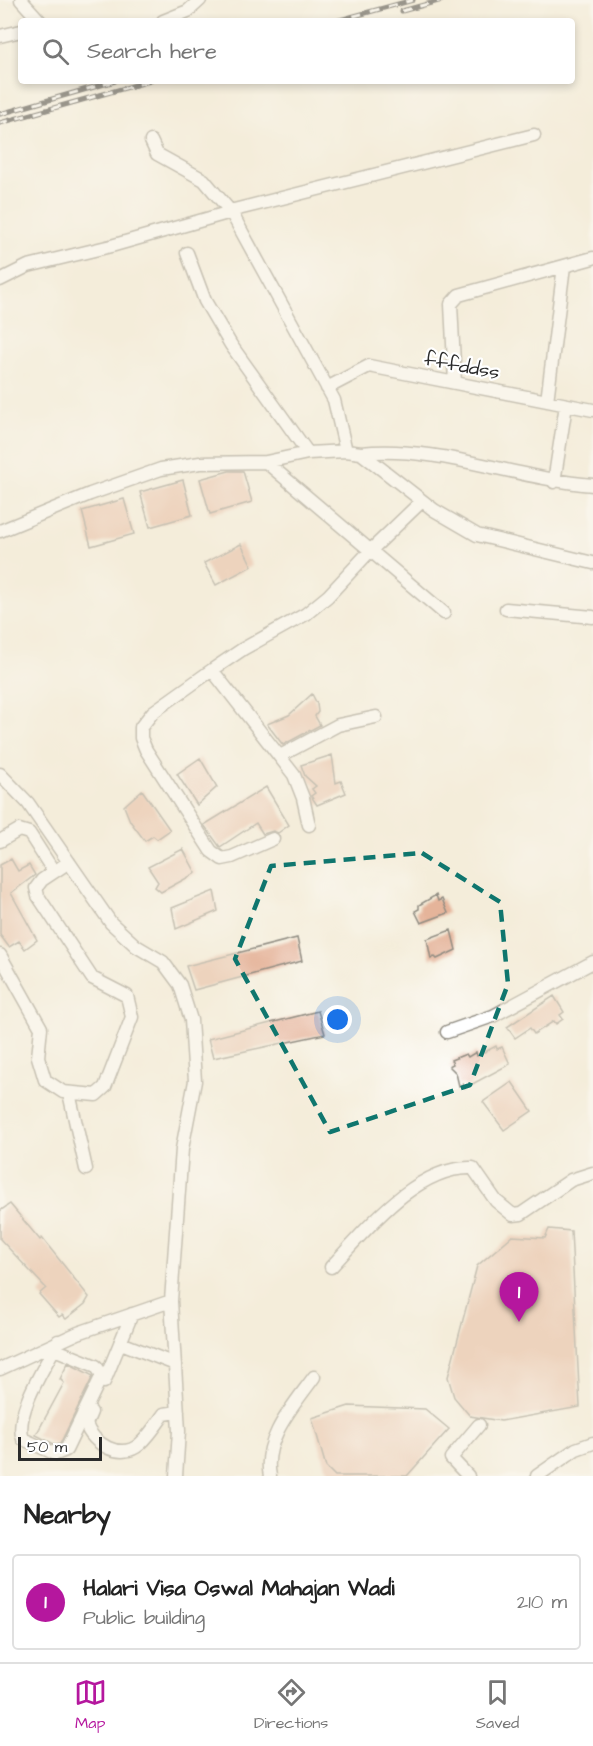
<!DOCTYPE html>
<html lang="en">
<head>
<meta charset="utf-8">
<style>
	:root { --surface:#fff; --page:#f6f6f6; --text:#222; --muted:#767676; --line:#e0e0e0; --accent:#b5179e }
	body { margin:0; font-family:"Architects Daughter",sans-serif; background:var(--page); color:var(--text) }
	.scale { position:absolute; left:18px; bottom:15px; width:84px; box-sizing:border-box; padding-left:6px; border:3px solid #2b2b2b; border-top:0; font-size:16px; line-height:21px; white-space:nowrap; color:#2b2b2b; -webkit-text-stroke:4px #fff; paint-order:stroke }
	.you { position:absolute; left:338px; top:1020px; width:21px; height:21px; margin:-15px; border:4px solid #fff; border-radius:50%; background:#1a73e8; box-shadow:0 0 0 9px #1a73e833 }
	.badge { display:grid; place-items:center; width:39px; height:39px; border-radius:50%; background:var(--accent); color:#fff; font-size:20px; font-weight:700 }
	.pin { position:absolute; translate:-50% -50px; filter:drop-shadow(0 2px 3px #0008) }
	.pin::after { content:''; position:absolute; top:32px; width:21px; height:18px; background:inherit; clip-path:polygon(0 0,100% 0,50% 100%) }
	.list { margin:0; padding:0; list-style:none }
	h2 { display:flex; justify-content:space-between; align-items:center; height:78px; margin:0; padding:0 24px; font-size:26px }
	h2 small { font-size:20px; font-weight:400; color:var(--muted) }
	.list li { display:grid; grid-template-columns:39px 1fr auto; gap:18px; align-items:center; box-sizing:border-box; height:96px; margin:0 12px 12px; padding:0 12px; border:2px solid var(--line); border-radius:6px }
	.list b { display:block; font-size:22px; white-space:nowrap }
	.list p { margin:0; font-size:20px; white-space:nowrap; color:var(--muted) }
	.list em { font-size:20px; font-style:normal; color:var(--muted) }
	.icon { flex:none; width:33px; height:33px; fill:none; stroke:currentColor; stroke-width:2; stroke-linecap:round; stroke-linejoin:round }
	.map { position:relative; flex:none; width:593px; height:1476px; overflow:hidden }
	.search { position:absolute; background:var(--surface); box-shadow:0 3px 9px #0003; left:18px; right:18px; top:18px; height:66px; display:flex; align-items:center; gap:15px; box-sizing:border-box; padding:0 21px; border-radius:6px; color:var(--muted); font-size:22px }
	.sheet { height:186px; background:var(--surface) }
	nav { display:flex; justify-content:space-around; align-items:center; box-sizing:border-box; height:84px; border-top:2px solid var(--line); background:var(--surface); font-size:16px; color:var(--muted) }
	nav a { display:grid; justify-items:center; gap:3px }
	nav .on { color:var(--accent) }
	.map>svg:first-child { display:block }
</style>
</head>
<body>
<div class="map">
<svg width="593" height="1476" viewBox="0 0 593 1476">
	<rect width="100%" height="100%" fill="#fff"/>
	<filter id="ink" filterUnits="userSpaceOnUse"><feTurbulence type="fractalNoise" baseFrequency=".0167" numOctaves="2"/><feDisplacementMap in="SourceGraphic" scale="12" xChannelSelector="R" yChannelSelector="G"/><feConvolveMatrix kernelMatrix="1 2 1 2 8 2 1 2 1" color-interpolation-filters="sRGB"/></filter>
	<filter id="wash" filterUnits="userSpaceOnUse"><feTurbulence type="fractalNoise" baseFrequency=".008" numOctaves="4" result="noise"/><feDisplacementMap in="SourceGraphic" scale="24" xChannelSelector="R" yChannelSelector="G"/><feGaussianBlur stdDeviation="1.35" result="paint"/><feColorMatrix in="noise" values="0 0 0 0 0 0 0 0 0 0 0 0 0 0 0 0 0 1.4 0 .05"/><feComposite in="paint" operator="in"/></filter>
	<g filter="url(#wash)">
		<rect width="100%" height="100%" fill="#f4edda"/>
		<g id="blocks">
			<path fill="#e5b49a" d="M229,471h14l9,31 -42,12 -10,-35z
				M183,480l9,35 -42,12 -10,-35z
				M124,499l10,35 -43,12 -9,-35z
				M241,544l11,22 -36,19 -12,-22z
				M312,694l5,10 1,8 -3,4 5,9 -37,20 -16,-21 22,-9z
				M332,755l4,28 5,-2 5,12 -29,12 -6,-9 4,-3 -3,-4 4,-3 -11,-10 -4,-11z
				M200,758l17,29 -20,18 -20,-31z
				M266,787l23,38 -11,8 -5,-2 -10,3 -7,-11 -36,24 -16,-22z
				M142,790l28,40 -13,9 -4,-3 -8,5 -15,-20 -6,-15z
				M183,849l13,24 -35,19 -6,-5 3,-5 -10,-15z
				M11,859l7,12 11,-6 6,10 -24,18 26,47 -12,9 -6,-8 -10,6 -9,-12v-70z
				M214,891l4,20 -42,18 -4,-21z
				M436,895l2,6 4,-2 6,14 -27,10 -6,-12 4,-2v-4z
				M451,930l5,20 -19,9 -3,-3 -3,3 -4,-20z
				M297,938l5,23 -108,29 -8,-24z
				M554,996l10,16 -4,3 3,4 -7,5 -2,-3 -20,13 -4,-6 -15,10 -8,-11z
				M318,1011l7,23 -112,24 -5,-19z
				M496,1046l1,3 5,-2 8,17 -45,24 -2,-4 -4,2 -3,-13 -7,-7 4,-2 -2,-4 15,-6 2,3 8,-5 1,4z
				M512,1082l20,29 -28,19 -21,-28z
				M10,1204l30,36 2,-2 47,59 -4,7 -19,15 -4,-4 -3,2 -20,-23 7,-6 -46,-49v-28z
				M549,1229l22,2 9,176 -79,14 -31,-5 -16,-19 -6,-20 29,-111 35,-30 33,2z
				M68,1363l25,13 -33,68 -4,1 -20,-10 28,-52 -4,-4z
				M349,1406l76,3 24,20 -42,47h-72l-9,-9 -14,-49z"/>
		</g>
	</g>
	<g filter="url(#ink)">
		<use href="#blocks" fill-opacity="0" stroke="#908c82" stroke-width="1.5"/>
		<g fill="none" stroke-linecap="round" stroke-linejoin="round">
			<g stroke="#908c82" stroke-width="15">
				<path id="minor" d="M21,0l19,21
					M163,21l25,-10 12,-11
					M0,36l21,-5
					M151,141l6,13 47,26 27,32 103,188 12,51
					M230,211l304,-76
					M187,253l18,48 26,44 77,108
					M0,280l28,-14 83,-20 120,-34
					M455,383l-4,-79 8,-9 134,-37
					M327,388l42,-22 224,44
					M547,401l17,-135
					M361,453c78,-8 155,26 232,32
					M266,462l178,151
					M554,482l12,-77
					M0,531l90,-37 71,-25 39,-6 66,-1 42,-9 38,-2 15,2 73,57 43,25 116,28
					M506,609l87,8
					M212,670l82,105 9,23 6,27
					M280,756l58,-31 38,-8
					M0,774l28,29 83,120 25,23 27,16 17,23 11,35 4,61 -13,68 -11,152 8,130 -3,45
					M273,839l-41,18 -10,2 -11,-8 -65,-101 -5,-12v-11l12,-15 59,-42 31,-21 63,-35 22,-18 41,-44 53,-51
					M0,841l19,-11 10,3 25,39
					M0,955l41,73 -3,29 7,23 18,12 33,3 9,-8 27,-70 -5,-21 -35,-18 -54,-82 -2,-8 6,-8 27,-18
					M447,1032l46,-16 100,-54
					M69,1093l17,76
					M331,1267c35,-37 86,-102 142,-99l23,33 17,14 8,-1 50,-34 22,-7
					M121,1343l54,21
					M54,1349l42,17 6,9 -36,75 -10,4 -33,-15c-10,-25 24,-75 35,-98
					M0,1369l78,-36 93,-32
					M104,1382l28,-68
					M91,1412l-5,12c6,20 35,37 54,20 9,-8 17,-20 24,-30l14,-2
					M270,1476c-8,-36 24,-71 44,-99
					M468,1476l-17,-18 28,-33
					M537,1476l39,-27 17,-6"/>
			</g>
			<use href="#minor" stroke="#fff" stroke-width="12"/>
			<g stroke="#2b2b2b" stroke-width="5">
				<path id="rail" d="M402,11l40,-11
					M336,21l77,-21
					M0,114l115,-33
					M0,123l150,-42"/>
			</g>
			<use href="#rail" stroke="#fff" stroke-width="3" stroke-dasharray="9" stroke-linecap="butt"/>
		</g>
	</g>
	<path d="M0 0H593V1476H0ZM422,853l78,49 8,82 -38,101 -140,47 -95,-173 36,-93z" fill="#f4edda" fill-opacity=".55" fill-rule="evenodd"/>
	<path fill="none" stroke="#0f766e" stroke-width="4.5" stroke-dasharray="12 8" stroke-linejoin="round" d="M422,853l78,49 8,82 -38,101 -140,47 -95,-173 36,-93z"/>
	<g text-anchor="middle" stroke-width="4.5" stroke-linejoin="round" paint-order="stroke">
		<g font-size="20" fill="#2b2b2b" stroke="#fff">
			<text transform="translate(462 365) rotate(11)" y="7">fffddss</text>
		</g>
	</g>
</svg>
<div class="scale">50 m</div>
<div class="you"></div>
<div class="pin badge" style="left:519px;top:1322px">1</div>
<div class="search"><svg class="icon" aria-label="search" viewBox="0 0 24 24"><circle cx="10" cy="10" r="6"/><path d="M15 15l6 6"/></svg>Search here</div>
</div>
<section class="sheet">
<h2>Nearby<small></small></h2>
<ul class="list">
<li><span class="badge">1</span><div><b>Halari Visa Oswal Mahajan Wadi</b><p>Public building</p></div><em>210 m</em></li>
</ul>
</section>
<nav>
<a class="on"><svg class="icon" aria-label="map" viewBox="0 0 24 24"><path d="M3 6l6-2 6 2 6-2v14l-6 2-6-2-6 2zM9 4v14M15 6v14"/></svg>Map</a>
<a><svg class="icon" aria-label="directions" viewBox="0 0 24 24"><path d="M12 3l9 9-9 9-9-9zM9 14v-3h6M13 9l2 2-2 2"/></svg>Directions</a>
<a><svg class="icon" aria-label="saved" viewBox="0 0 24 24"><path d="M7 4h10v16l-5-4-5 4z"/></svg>Saved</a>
</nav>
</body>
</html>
